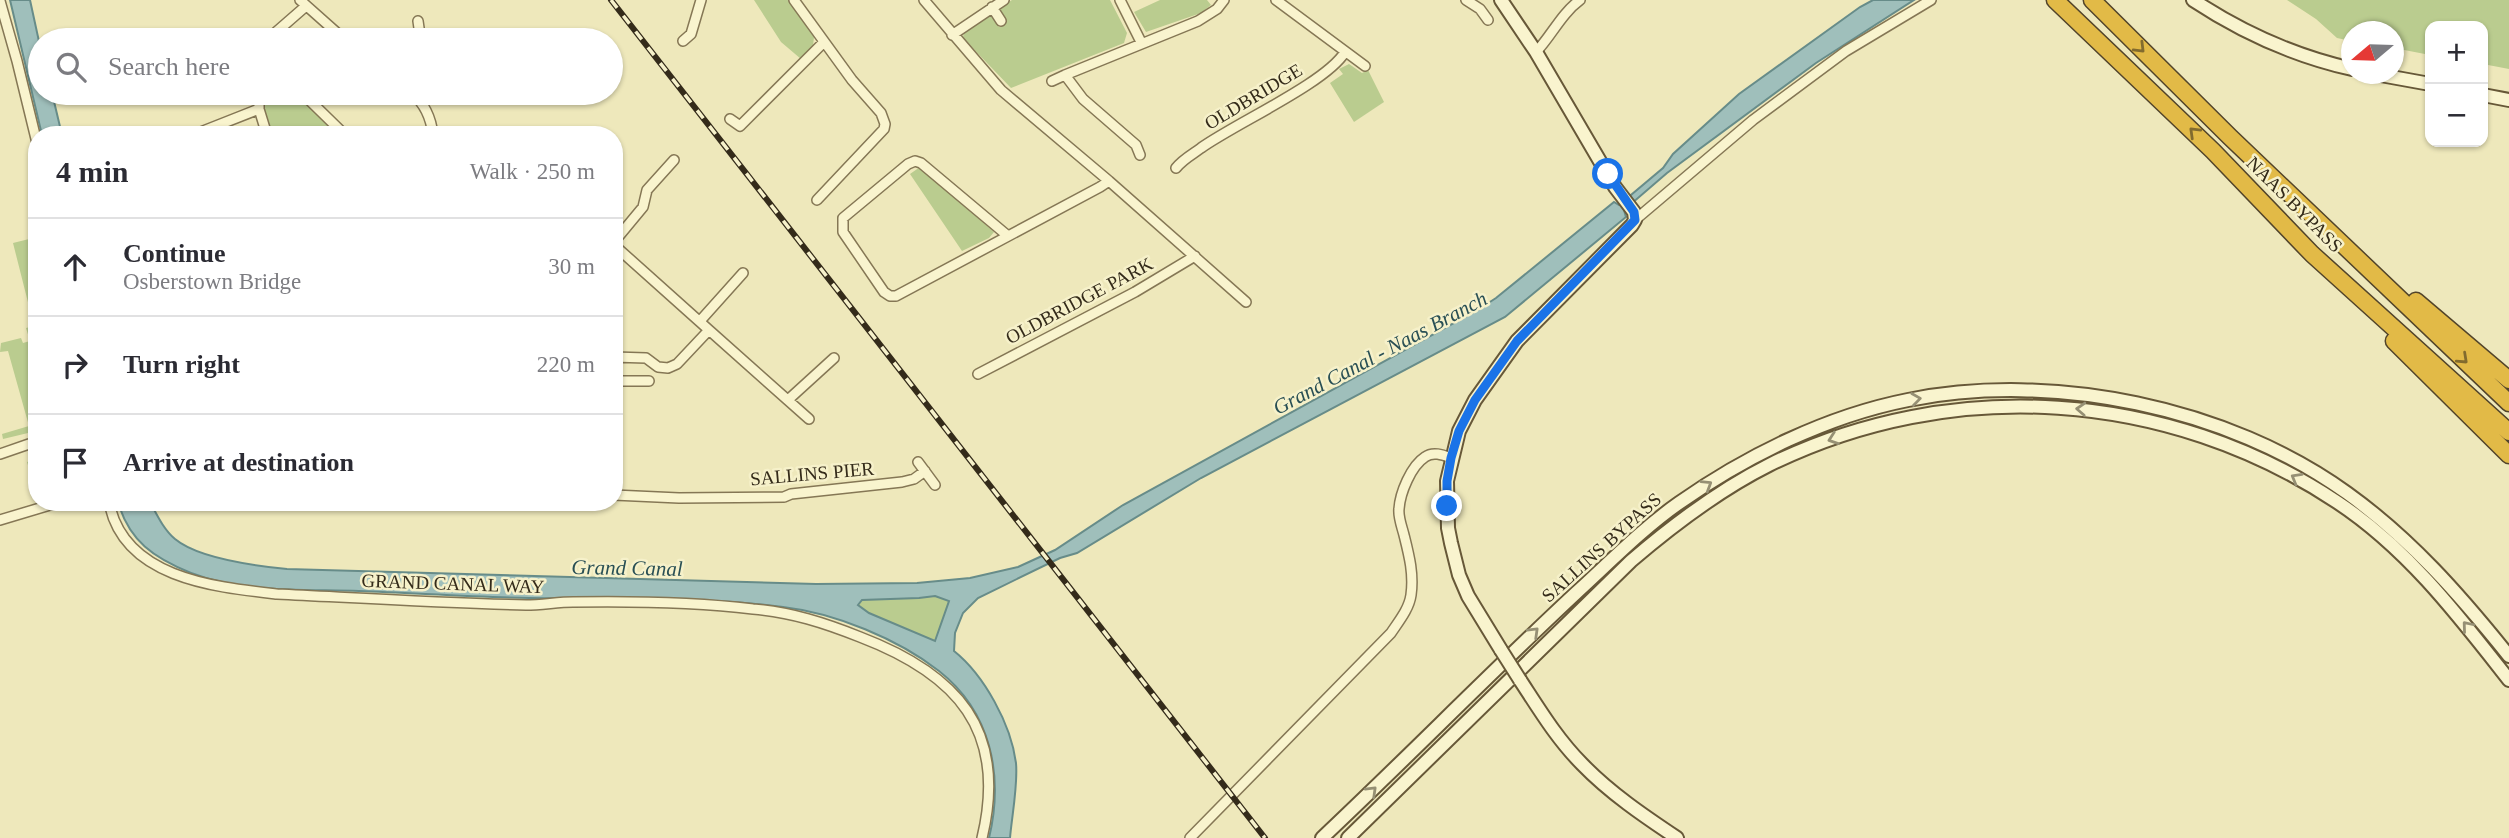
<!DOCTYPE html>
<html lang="en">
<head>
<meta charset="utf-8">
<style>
	:root { --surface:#fff; --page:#f2f2f3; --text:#2b2b33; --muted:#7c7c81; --line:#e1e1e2 }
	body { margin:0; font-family:"Times New Roman",serif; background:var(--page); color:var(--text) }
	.controls { position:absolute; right:21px; top:21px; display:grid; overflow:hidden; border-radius:14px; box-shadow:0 2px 5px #0004 }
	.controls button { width:63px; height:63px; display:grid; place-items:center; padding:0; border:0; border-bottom:2px solid var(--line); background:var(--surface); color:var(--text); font:35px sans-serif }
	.compass { position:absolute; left:2341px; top:21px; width:63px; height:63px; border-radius:50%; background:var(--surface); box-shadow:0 2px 5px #0004; rotate:251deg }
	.stop { position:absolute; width:21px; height:21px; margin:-16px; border:5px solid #1a73e8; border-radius:50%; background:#fff }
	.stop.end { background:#1a73e8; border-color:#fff; box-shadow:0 2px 7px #0008 }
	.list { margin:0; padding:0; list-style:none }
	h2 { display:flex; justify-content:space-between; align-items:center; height:91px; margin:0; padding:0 28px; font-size:30px }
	h2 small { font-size:23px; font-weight:400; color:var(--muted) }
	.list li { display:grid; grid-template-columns:46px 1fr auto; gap:21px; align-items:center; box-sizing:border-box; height:98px; padding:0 28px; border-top:2px solid var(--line) }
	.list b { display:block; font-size:26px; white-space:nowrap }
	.list p { margin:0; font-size:23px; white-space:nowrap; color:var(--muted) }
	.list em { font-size:23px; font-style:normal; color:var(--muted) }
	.icon { flex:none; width:38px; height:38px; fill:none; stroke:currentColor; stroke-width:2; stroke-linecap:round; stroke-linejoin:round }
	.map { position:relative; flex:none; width:2509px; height:838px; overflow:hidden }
	.search { position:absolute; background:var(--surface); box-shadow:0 2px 5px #0004; left:28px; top:28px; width:595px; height:77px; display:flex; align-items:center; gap:18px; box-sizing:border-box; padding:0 24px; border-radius:38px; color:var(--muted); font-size:26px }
	.panel { position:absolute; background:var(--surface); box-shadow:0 2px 5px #0004; left:28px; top:126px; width:595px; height:385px; border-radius:28px }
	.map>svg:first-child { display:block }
</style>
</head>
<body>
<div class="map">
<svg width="2509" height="838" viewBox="0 0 2509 838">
	<rect width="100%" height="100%" fill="#eee8bb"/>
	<path fill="#bacc8f" d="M754,0h34l26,37 -1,9 -12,13 -20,-17z
		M1012,0h98l17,33 -3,10 -113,45 -48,-50 1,-7 26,-17 9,13 7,-4 -9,-14z
		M1160,0h47l4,5 -10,8 -55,19 -12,-20z
		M2287,0h222v69l-26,-5v-38h-53v29l-36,-7v-16h-42l-1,9 -14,-3 -21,-19z
		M1349,64l13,9 6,-3 16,32 -30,20 -24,-39 13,-9 -4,-5z
		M262,93h39l41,42h-72l-9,-23z
		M920,167l74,65 -5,6 -27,13 -52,-77z
		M37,237v257l-10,-32 8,-3 -7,-26 -25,6 -1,-5 27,-8 -21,-75 -8,1 1,-9 20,-5 2,5 7,-2 -4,-13 8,-2 -21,-83z
		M935,596l14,5 -14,40 -66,-28 -12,-8 5,-5 57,-2z"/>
	<path fill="#9fbfbb" stroke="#678c89" stroke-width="2" fill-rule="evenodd" d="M10,0h20l10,46v47h12l10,42h-20z
		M1873,0h41l-98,63 -149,110 -43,37 2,7 -121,100 -304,161 -124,75 -17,5 -82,40 -15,15 -8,20 -1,18c30,24 57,73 62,112 2,22 -4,52 -6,75h-21c15,-63 2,-126 -50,-167 -41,-32 -104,-58 -156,-64 -85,-11 -169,-8 -254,-9 -57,-1 -114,-5 -170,-7 -55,-2 -116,2 -168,-18 -37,-15 -62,-32 -73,-71h32c7,13 14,28 25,37 24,20 82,27 112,30l529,15 101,-1 53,-5 48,-11 37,-17 68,-45 353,-194 20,-13 118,-96 5,3 44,-37 10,-14 66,-60 121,-87zM935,596l14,5 -14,40 -66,-28 -11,-8 4,-5 57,-2z"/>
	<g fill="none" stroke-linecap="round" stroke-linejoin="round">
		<g stroke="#857755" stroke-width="12">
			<path id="street" d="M300,0l45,40
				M794,0l58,80 29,33 4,11 -1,5 -67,71
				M924,0l77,90 108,91 137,121
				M1120,0l21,42
				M1276,0l89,66
				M1466,0l14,9 8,11
				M0,1l17,60 20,82
				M992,7l9,14
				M952,35l52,-35
				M267,40l39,-34
				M417,40l3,-5 -2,-14
				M498,40l6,-6
				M683,41l8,-7 10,-34
				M1536,52c16,-17 25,-38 44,-52
				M1052,81l13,-6
				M302,93l43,42
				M412,93c13,11 19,24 21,42
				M259,109l8,26
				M730,119l10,7 83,-83
				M193,135l66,-26v-16
				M1140,155l-4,-10 -53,-46 -18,-24 133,-54 19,-12 7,-9
				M1176,168c7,-9 17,-14 25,-20 35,-25 125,-65 144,-96
				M1635,220l118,-100 93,-69 85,-51
				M1008,236l-87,-73 -6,-2 -7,3 -65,54v14l41,60 6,4h6l204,-109 9,-6
				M614,242l29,-35 4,-17 27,-30
				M614,245l95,85 -32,34 -9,4 -10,-1 -12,-9 -32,-1
				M700,321l43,-48
				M709,330l100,89
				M617,357v24
				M978,374l157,-82 60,-36
				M614,381h35
				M789,399l45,-41
				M0,454l29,-10
				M918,462l17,23
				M614,495l65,3 105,-1 7,-3 111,-12 12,-3 11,-8
				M109,502c14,76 105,85 168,92 83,4 166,9 249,11 16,0 32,-3 47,-3 60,-1 121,0 180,7 38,3 72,14 107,28 97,37 148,93 122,201
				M0,520l60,-18
				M1190,838l201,-205c8,-12 18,-24 20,-38 3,-21 -2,-40 -7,-60 -2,-8 -6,-18 -5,-26 1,-16 12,-43 26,-52 8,-6 18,-2 26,1"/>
		</g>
		<g stroke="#675838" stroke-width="16">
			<path id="secondary" d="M2193,0c50,33 101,56 159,69
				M2375,74l55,10
				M2483,95l26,5
				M1501,650l-33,-54 -9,-21 -8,-32 -3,-15 -1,-47 12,-50 16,-31 42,-59 115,-116 3,-5 -1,-8 -19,-25 -79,-135 -35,-52
				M1520,680c19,29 37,59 62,84 28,29 62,52 95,74
				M1322,838c86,-81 168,-165 254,-245 34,-31 66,-64 103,-90 67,-47 148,-87 229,-103 144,-29 320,7 439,93 64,46 113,102 162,163
				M1348,838l283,-277c42,-36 88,-71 138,-96 183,-90 399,-75 568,37 70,46 121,113 172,178"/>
		</g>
		<g stroke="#52442a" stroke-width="19">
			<path id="highway" d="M2055,0l158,151 99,103 197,178
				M2092,0l138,137 279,266
				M2416,301l93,79
				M2394,341l115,114"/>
		</g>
		<use href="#street" stroke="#f9f4ce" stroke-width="9"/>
		<use href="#secondary" stroke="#f9f4ce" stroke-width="12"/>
		<use href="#highway" stroke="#e2ba47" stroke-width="16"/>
		<g stroke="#342b1a" stroke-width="6">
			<path id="rail" d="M611,0l654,838"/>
		</g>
		<use href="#rail" stroke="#f6f1ca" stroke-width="3.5" stroke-dasharray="10" stroke-linecap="butt"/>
		<g stroke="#675838" stroke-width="16" stroke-linecap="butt">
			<path id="secondary-bridge" d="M1501,650l19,30"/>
		</g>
		<use href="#secondary-bridge" stroke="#f9f4ce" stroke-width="12"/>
	</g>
	<defs><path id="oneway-chevron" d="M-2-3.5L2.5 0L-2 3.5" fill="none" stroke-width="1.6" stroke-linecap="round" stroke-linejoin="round" transform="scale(1.75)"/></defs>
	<g stroke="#826b2e">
		<use href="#oneway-chevron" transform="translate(2140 48) rotate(45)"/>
		<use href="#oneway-chevron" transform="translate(2194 132) rotate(-136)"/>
		<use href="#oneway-chevron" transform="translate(2463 359) rotate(43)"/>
	</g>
	<g stroke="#969074">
		<use href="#oneway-chevron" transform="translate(1916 399) rotate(-8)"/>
		<use href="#oneway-chevron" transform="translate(2081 409) rotate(-177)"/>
		<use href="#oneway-chevron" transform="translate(1833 439) rotate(161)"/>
		<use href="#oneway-chevron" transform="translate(2296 478) rotate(-150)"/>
		<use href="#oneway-chevron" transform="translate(1707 485) rotate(-32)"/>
		<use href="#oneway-chevron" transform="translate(2467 626) rotate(-130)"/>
		<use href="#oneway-chevron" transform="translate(1534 632) rotate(-44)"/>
		<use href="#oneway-chevron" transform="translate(1372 791) rotate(-44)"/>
	</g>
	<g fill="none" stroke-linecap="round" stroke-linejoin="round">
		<path stroke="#1a73e8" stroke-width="9" d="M1447,506v-25l4,-23 8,-27 16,-31 42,-59 118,-121 -1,-8 -26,-38"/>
	</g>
	<g text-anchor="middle" stroke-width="5" stroke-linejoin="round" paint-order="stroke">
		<g font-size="19" fill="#342b1a" stroke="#f6f1ca">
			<text transform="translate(1253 96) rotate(-31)" y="7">OLDBRIDGE</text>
			<text transform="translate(2295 204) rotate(45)" y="7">NAAS BYPASS</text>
			<text transform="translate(1079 300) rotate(-28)" y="7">OLDBRIDGE PARK</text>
			<text transform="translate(812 473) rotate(-5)" y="7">SALLINS PIER</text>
			<text transform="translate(1601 547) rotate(-42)" y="7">SALLINS BYPASS</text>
			<text transform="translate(453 583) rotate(2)" y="7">GRAND CANAL WAY</text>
		</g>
		<g font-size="21" font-style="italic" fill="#294f54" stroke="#f6f1ca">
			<text transform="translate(1380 353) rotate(-28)" y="7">Grand Canal - Naas Branch</text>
			<text transform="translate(627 568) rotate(1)" y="7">Grand Canal</text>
		</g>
	</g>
</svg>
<div class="controls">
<button>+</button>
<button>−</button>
</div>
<svg class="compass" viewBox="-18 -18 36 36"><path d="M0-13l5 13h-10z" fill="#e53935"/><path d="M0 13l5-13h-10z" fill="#7c7c81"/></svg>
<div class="stop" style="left:1608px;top:174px"></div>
<div class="stop end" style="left:1447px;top:506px"></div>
<div class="search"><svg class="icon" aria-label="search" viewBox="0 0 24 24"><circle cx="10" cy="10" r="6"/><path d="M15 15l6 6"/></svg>Search here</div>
<section class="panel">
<h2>4 min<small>Walk · 250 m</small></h2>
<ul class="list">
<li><svg class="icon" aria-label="ahead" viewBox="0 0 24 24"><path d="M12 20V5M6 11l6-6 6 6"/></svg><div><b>Continue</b><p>Osberstown Bridge</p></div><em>30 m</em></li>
<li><svg class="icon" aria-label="right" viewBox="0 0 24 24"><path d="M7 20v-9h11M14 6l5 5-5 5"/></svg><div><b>Turn right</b></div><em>220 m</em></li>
<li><svg class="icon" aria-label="arrive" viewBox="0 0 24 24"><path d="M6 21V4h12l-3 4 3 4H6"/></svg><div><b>Arrive at destination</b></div></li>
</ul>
</section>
</div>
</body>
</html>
